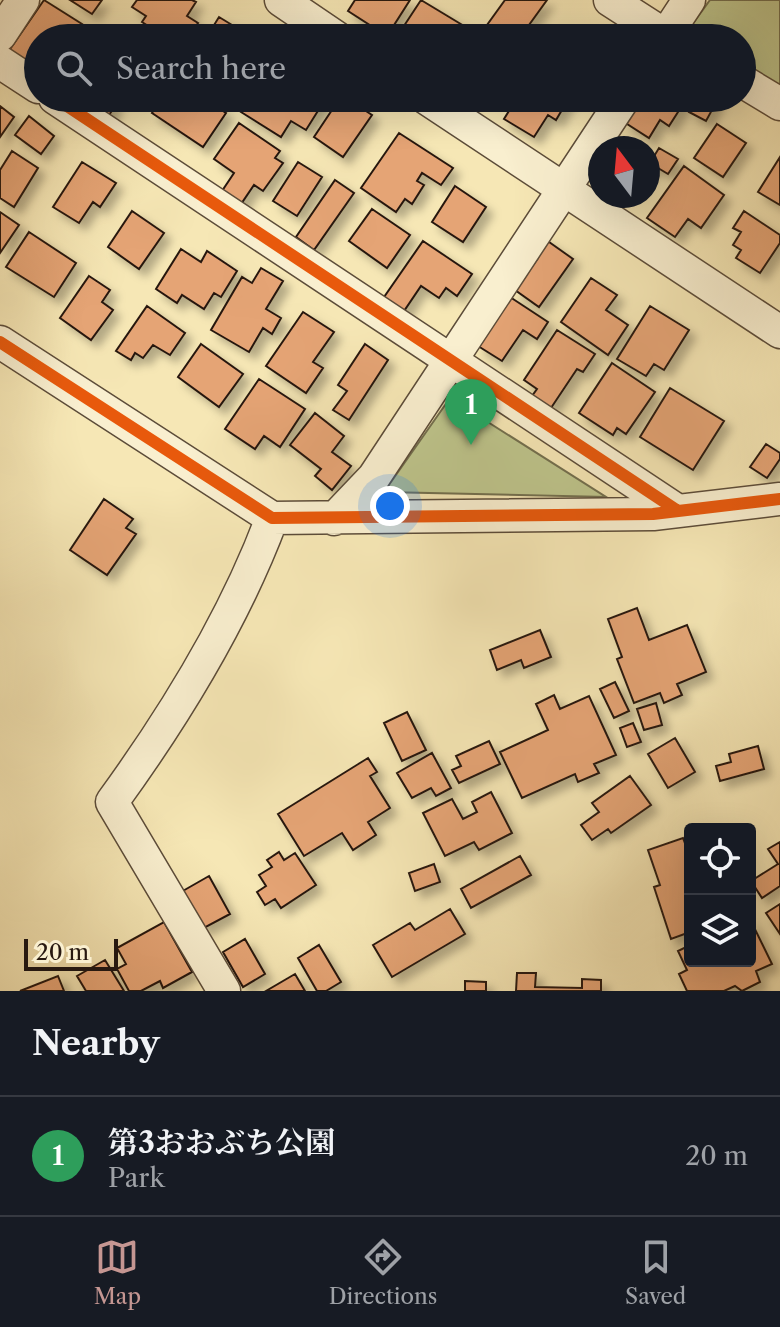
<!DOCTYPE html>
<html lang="en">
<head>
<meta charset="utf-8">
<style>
	:root { --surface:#171b24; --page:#20242c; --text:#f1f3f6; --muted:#9ea1a6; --line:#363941; --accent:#c59692 }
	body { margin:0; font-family:"Libre Caslon Text","Noto Serif JP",serif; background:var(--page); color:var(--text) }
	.controls { position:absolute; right:24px; bottom:24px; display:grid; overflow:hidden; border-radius:8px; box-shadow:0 8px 32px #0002 }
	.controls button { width:72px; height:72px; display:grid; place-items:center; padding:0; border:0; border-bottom:2px solid var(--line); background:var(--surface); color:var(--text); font:40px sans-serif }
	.compass { position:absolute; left:588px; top:136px; width:72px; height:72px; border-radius:50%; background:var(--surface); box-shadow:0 8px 32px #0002; rotate:344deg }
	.scale { position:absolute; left:24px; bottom:20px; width:94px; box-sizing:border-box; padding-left:8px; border:4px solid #281910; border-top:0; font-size:22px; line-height:28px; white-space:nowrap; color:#281910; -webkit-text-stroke:6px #f9efcf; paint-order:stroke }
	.you { position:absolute; left:390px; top:506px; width:28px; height:28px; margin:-20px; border:6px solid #fff; border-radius:50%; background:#1a73e8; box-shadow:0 0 0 12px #1a73e833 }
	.badge { display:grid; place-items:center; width:52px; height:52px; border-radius:50%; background:var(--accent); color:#fff; font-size:26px; font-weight:700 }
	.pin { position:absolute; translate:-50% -66px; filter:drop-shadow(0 2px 4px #0008) }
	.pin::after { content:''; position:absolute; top:42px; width:28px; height:24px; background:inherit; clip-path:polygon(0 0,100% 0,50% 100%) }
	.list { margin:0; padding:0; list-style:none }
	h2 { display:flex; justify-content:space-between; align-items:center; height:104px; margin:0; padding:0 32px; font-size:34px }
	h2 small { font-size:26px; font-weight:400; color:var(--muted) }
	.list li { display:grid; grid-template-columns:52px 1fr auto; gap:24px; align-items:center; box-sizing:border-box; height:120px; padding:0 32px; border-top:2px solid var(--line) }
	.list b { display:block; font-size:30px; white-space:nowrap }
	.list p { margin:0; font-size:26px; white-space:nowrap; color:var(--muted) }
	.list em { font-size:26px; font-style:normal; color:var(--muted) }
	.icon { flex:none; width:44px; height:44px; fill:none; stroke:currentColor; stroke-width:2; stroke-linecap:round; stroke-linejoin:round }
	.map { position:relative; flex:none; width:780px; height:991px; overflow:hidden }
	.search { position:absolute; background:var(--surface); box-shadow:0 8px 32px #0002; left:24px; right:24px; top:24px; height:88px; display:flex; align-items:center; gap:20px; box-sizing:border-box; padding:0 28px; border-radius:44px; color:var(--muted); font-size:30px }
	.sheet { height:224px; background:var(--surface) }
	nav { display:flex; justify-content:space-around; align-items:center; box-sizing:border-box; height:112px; border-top:2px solid var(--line); background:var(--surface); font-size:22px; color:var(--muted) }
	nav a { display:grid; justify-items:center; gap:4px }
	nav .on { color:var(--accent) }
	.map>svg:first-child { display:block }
</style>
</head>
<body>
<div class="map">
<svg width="780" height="991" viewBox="0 0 780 991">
	<defs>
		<filter id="shadow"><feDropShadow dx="7" dy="7" stdDeviation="4" flood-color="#0004"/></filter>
	</defs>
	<rect width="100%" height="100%" fill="#f6e7b5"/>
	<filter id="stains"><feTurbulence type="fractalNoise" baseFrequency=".0025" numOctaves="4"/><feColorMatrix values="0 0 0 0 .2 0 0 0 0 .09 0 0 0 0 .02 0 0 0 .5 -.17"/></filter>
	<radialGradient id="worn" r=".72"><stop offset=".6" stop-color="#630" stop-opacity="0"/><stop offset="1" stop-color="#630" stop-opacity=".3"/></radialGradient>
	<path fill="#bec58c" stroke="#736f4e" stroke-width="2" d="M710,0h70v90l-38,-23v-29h-48l-8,-5z
		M450,398l156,99 -222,-5z"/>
	<path fill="#e5a475" stroke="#281910" stroke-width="2" filter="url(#shadow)" d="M44,0l38,24 -10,14h-34v34l-30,-20z
		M70,0h32l-10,14z
		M137,0h55l4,2 -9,14 11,7 -11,15h-20l-25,-16 4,-6 -14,-9z
		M355,0h55l-23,36 -39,-25z
		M421,0l43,26 -9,12h-59z
		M505,0h42l-18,25 10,7 -4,6h-30l-18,-13z
		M219,17l31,19 -1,2h-43z
		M87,98h19l10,7 -12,17 -23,-15z
		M162,98h41l23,15 -23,34 -51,-34z
		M250,98h76l-20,32 -15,-9 -10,16 -40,-25z
		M340,98h6l26,17 -29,42 -29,-20z
		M517,98h52l-13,22 -8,-5 -14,22 -30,-18z
		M640,98h47l-18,28 -9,-6 -11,18 -25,-16z
		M697,98l21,1 -12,22 -17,-9z
		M0,106l14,11 -14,20z
		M29,116l25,20 -13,18 -26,-19z
		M239,123l41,28 -5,7 8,5 -20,28 -9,-6 -15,22 -19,-13 14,-21 -20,-14z
		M717,124l29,19 -23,34 -29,-19z
		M399,133l54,35 -12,17 -19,-12 -5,8 7,4 -12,19 -7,-5 -9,13 -35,-24z
		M659,148l19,11 -10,15 -15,-9 -5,8v-18l5,3z
		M12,151l26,17 -24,39 -14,-9v-28z
		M780,157v48l-22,-13z
		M82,162l34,21 -16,24 -7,-5 -14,21 -26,-16z
		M298,162l24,15 -25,39 -24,-15z
		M684,166l40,29 -23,33 -13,-9 -13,18 -28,-19z
		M335,180l19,13 -40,57 -18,-13z
		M455,186l31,21 -23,35 -31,-20z
		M372,209l38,26 -23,33 -38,-27z
		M132,211l32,22 -25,36 -31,-22z
		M744,211l36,24v8l-20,30 -24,-15 5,-8 -8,-5 8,-13 -8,-4z
		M0,212l19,13 -19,28z
		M29,232l47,31 -22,34 -48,-30z
		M542,237l31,22 -34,48 -24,-17 23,-32 -7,-5z
		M423,241l49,33 -15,22 -11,-8 -7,10 -18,-12 -19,28 -20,-14z
		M181,249l20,13 6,-11 30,20 -16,26 -7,-4 -10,16 -22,-14 -5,8 -21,-14z
		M261,268l22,13 -17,28 15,9 -9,16 -9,-6 -14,24 -38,-22 31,-53 10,6z
		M89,276l21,14 -8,12 11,8 -22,30 -31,-22z
		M591,278l26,17 -11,15 22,15 -20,30 -47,-33z
		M510,297l38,25 -11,17 -14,-9 -21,31 -24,-15z
		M147,306l38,27 -15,22 -17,-10 -10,13 -8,-5 -4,7 -15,-9z
		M650,306l39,24 -25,40 -10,-6 -8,12 -29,-17z
		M303,312l31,20 -21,30 10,6 -17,25 -40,-27z
		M557,330l38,24 -12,18 -6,-3 -26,39 -19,-12 5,-7 -13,-9z
		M201,344l42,30 -24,33 -41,-30z
		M365,344l23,16 -39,60 -16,-10 14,-19 -9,-6z
		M612,363l43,29 -29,42 -9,-6 -4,7 -34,-22z
		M259,379l46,30 -25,38 -16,-11 -9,13 -30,-20z
		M670,388l54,33 -31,49 -53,-33z
		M315,413l29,23 -12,16 19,14 -19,24 -17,-14 6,-7 -31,-24z
		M766,444l14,9v6l-13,19 -17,-11z
		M104,499l29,20 -7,9 10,6 -29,41 -37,-25z
		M637,608l12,32 38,-15 19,47 -29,12 5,11 -18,8 -4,-10 -26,10 -17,-44 5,-2 -14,-38z
		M540,630l11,27 -27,11 -3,-8 -24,10 -7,-20z
		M615,682l14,29 -15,7 -14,-29z
		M554,695l6,14 29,-13 27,59 -22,9 5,9 -21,9 -3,-8 -53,24 -22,-46 48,-22 -12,-26z
		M656,703l6,22 -18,5 -7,-21z
		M407,712l19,38 -24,11 -18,-38z
		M633,723l8,19 -14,5 -7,-19z
		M675,738l20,34 -27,16 -20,-34z
		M489,741l11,23 -41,19 -7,-13 9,-4 -5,-10z
		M758,746l6,23 -44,12 -4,-15 15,-4 -2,-8z
		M432,753l19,35 -15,8 -5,-8 -19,10 -15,-25z
		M368,758l9,14 -7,4 20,32 -22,14 8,13 -23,15 -11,-17 -38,23 -26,-42z
		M630,776l21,29 -40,28 -3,-4 -16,11 -11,-15 18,-13 -7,-9z
		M491,792l21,41 -33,17 -5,-8 -29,14 -22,-43 29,-14 11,20 14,-7 -5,-10z
		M683,838l3,8 4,-1v87l-19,7 -17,-52 6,-2 -12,-35z
		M780,842v44l-18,12 -11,-17 27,-17 -10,-15z
		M279,852l5,8 11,-7 21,32 -35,23 -6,-9 -10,6 -8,-13 9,-6 -7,-11 13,-8 -5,-7z
		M520,856l11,19 -60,33 -10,-19z
		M434,864l6,18 -25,9 -6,-18z
		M209,876l21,38 -28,15 -21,-37z
		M780,904v30l-14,-21z
		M450,909l15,25 -73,43 -19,-32 37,-22 5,7z
		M750,919l22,45 -16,7 4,11 -18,9 -7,-5 -11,5h-37l-8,-17 8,-4 -9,-19 12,-6v16h60z
		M164,922l28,50 -29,16 -3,-7 -19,10h-12l-12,-22 9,-5 -9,-16z
		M245,939l20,35 -22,13 -20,-35z
		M319,945l22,37 -15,9h-9l-19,-33z
		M105,960l19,31h-38l-9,-15z
		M517,973h19l-1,14 47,1v-9l19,1v11h-85z
		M295,974l10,17h-39z
		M58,976l6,15h-44z
		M465,981l21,1v9h-21z"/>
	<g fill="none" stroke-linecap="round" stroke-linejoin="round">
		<g stroke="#5c4c39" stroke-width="35">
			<path id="minor" d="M281,0l56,38
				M610,0l59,38
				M0,35l23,-35
				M664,38l25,-38
				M0,62l38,25
				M742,81l38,23
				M55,98l623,413
				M426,98l354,234
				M0,342l272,176 381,-4 127,-15
				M334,519l40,-42 250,-379
				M224,991l-112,-189c64,-88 122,-182 160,-284"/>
		</g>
		<use href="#minor" stroke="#f9efcf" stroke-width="32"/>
		<g stroke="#f9efcf" stroke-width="17">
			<path id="cycleway" d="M55,98l623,413
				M0,342l272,176 381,-4 127,-15"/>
		</g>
		<use href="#cycleway" stroke="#e8590c" stroke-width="12"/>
	</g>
	<rect width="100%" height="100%" filter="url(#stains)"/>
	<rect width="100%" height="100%" fill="url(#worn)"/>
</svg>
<div class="controls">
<button><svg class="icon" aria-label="locate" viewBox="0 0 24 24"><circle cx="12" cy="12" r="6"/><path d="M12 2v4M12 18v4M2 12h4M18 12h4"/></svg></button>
<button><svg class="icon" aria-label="layers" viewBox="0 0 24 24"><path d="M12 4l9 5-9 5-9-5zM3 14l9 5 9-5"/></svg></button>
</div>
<svg class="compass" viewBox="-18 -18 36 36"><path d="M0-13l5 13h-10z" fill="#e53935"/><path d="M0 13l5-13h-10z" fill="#9ea1a6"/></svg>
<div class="scale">20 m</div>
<div class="you"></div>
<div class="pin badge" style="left:471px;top:445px;background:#2e9e5b">1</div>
<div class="search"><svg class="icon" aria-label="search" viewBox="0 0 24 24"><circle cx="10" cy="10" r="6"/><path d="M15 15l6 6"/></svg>Search here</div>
</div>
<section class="sheet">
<h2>Nearby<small></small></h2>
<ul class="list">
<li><span class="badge" style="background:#2e9e5b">1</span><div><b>第3おおぶち公園</b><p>Park</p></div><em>20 m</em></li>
</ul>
</section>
<nav>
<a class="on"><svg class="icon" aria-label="map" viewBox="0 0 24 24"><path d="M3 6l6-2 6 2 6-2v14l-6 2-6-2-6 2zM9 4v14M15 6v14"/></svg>Map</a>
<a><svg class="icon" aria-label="directions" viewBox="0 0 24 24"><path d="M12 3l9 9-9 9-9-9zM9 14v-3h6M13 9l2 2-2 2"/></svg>Directions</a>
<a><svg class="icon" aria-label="saved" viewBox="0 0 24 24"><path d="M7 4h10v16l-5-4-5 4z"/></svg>Saved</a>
</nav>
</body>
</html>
